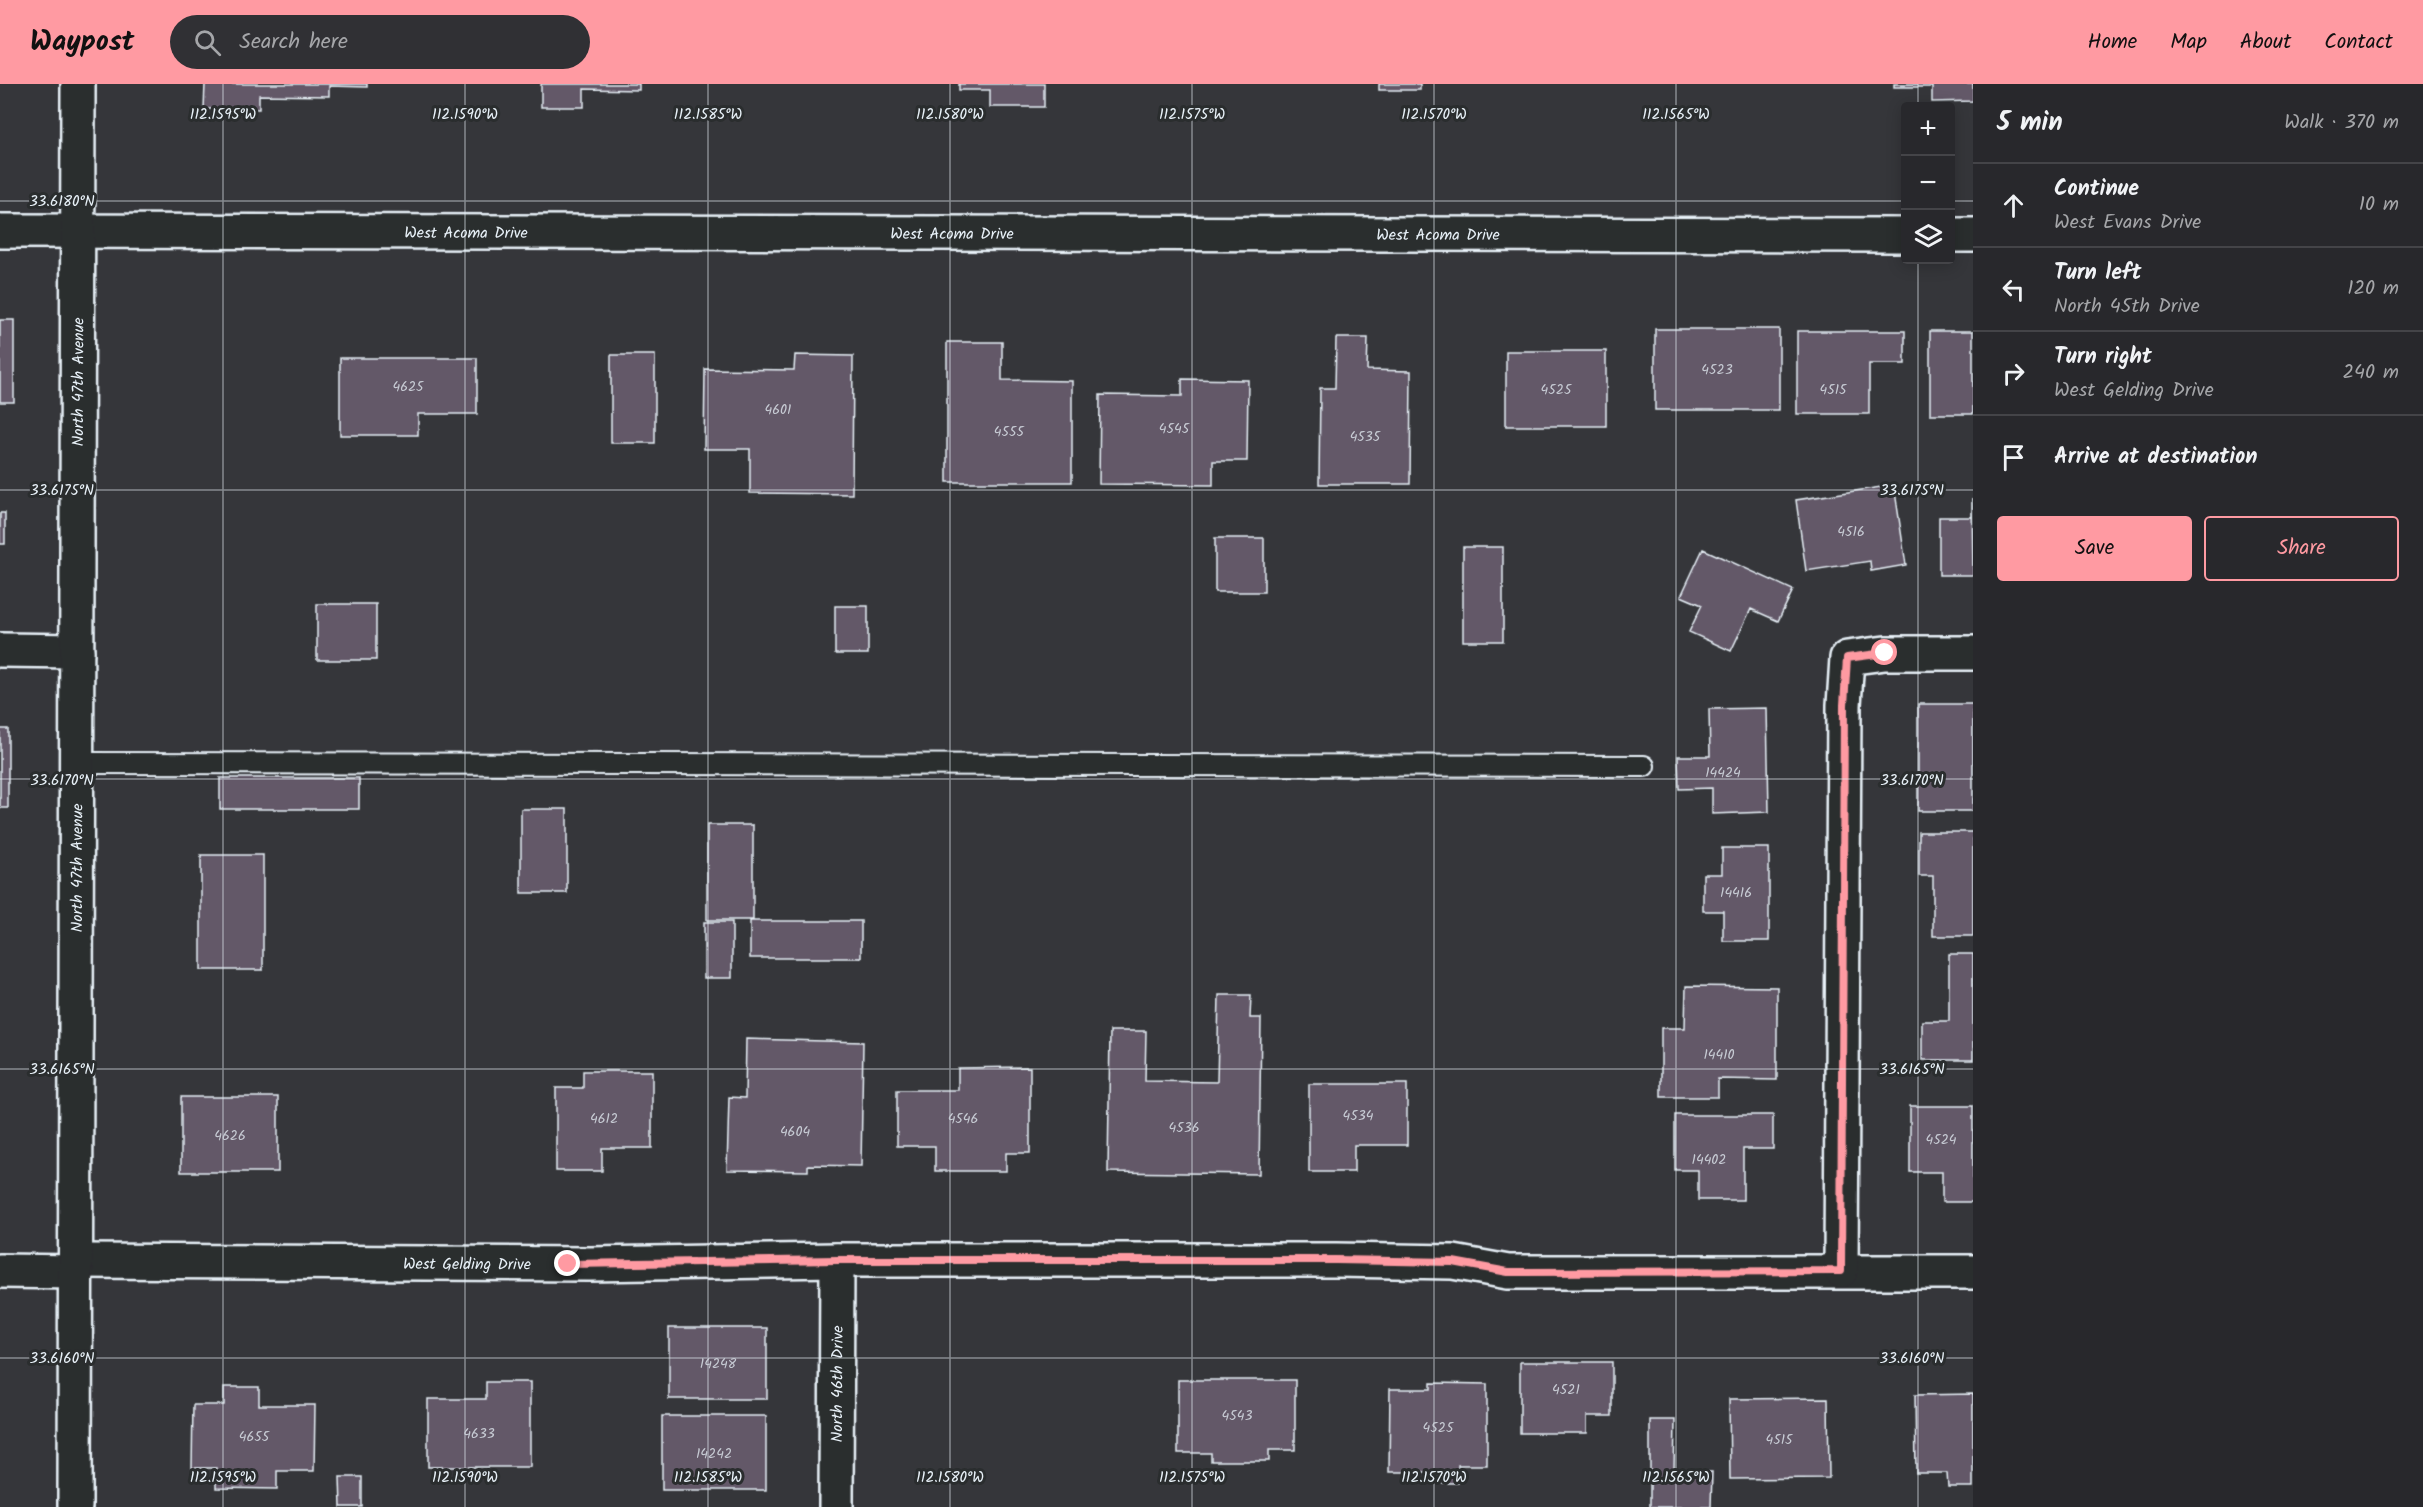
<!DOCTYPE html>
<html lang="en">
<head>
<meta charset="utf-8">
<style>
	:root { --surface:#28282c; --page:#303034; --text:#f1f3f6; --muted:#a5a6a9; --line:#444448; --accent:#ff9aa2 }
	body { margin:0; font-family:Kalam,sans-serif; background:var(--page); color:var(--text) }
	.controls { position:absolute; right:18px; top:18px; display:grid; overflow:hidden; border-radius:6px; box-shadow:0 3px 15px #0003 }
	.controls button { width:54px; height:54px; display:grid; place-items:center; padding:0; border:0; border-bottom:2px solid var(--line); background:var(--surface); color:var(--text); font:30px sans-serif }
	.stop { position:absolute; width:18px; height:18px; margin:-14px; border:4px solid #ff9aa2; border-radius:50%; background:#fff }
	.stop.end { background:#ff9aa2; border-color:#fff; box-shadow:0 2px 6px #0008 }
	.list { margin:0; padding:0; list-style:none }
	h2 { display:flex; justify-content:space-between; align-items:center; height:78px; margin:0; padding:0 24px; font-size:26px }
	h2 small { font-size:20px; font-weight:400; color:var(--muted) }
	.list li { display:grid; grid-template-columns:39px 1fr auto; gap:18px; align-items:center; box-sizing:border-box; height:84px; padding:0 24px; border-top:2px solid var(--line) }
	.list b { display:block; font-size:22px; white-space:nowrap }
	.list p { margin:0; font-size:20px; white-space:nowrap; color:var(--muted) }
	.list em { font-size:20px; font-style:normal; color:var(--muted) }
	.actions { display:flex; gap:12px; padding:18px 24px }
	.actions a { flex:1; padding:14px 0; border:2px solid var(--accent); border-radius:6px; text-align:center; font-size:21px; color:var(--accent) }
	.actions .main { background:var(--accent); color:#111 }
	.icon { flex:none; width:33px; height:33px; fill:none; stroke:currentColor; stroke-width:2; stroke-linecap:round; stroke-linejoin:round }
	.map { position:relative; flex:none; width:1973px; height:1423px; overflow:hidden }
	header { display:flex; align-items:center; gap:36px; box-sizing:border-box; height:84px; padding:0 30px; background:var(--accent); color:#111 }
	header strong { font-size:28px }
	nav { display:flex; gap:33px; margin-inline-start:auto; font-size:21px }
	.search { width:420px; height:54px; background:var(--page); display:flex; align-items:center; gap:15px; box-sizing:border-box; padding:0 21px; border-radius:33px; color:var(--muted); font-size:22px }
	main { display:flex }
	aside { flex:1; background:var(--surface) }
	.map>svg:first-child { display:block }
</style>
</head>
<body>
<header>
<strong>Waypost</strong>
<div class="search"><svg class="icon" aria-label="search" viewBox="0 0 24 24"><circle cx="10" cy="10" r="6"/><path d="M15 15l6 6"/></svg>Search here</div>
<nav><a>Home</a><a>Map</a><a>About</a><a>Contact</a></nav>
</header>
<main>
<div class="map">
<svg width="1973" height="1423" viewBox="0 0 1973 1423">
	<rect width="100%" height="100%" fill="#35363a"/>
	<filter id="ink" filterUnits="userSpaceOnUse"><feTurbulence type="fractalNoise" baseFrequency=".0167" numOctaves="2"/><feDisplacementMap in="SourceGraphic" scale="12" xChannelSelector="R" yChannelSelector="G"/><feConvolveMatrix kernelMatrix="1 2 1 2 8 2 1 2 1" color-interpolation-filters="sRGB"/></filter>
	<g filter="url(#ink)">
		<path fill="#635968" stroke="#e8f1f8" stroke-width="1.5" d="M205,0h162v3l-38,-1v10l-70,-1v14h-55z
			M541,0h98v6l-55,-1v18h-43z
			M959,0h85v23h-54v-17h-31z
			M1379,0h41v6h-41z
			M1894,0h79v17l-41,1v-15h-38z
			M0,236h14v82h-14z
			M1655,245h124v81h-124z
			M1797,247h108v33h-36v50h-72z
			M1930,247h43v83h-43z
			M1336,254h32l-1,32 44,1 -1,113h-91l1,-96h15z
			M947,258h55v38l70,1v101h-125z
			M1506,267h100v75h-100z
			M611,271h44v88h-44z
			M795,271l58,1 -1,138 -102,-1v-44h-46l1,-80 89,1z
			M340,274h137v56h-59v21h-78z
			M1182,295l66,1 -1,81h-34v24l-114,-1 1,-89 82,1z
			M1894,401l12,80 -35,6 -1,-10 -64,10 -10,-71z
			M1972,414l1,77h-34v-58h33z
			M0,429h5v31h-5z
			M1215,454h49v54h-49z
			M1463,463h40v94h-40z
			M1703,465l90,41 -15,31 -27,-12 -20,42 -42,-19 13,-27 -21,-9z
			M317,520h59v56h-59z
			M835,522h33v48h-33z
			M1918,620h55v107h-55z
			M1767,624l2,104 -57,2v-26l-33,1 -1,-33h32l-1,-47z
			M0,645h8v79h-8z
			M220,694h139v31h-139z
			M521,725h46v84h-46z
			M707,741h46v95h-46z
			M1919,748h54v104h-40v-60h-14z
			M1722,764h47v93h-46v-30h-20v-37h19z
			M201,771h62v115h-62z
			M750,837h111v37h-111z
			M704,838h28v56h-28z
			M1949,870h24v106h-51v-39h27z
			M1686,902l91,1v93l-59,-1v18h-57v-69h24z
			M1219,911h32l-1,23h11l-2,156 -151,-2 2,-141h36l-1,50 72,1z
			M746,955l117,3 -2,124 -53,-1v6l-81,-1 2,-73 16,1z
			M1030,983v86h-24v18h-71v-25h-38v-56h61v-22z
			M583,987h69v77h-50v23h-46v-83h27z
			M1309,1000h98v61h-53v27h-45z
			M181,1013h97v75h-97z
			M1910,1022h63v96h-31v-30h-32z
			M1675,1031h98v34h-30v51h-45v-30h-23z
			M669,1244h98v71h-98z
			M1520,1278h92v54h-25v17h-67z
			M1178,1296h117v70h-26v11h-58v-8h-33z
			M486,1298h44v85h-102v-68h58z
			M1431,1299l56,1v81h-29v18h-19v-11h-50l1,-83h41z
			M224,1303h35v18h56l-1,66h-37v18l-61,-1v-20h-24l1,-63h31z
			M1973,1310v93h-25l-1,-14h-31l-1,-78z
			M1828,1314l1,80 -99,1 -1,-80z
			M662,1332h104v74h-104z
			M1650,1336h25l-1,52h38l-1,35h-61z
			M340,1393h22v30h-21z"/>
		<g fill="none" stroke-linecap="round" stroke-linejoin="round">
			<g stroke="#e8f1f8" stroke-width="24">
				<path id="service" d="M76,679l1568,3"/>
			</g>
			<g stroke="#e8f1f8" stroke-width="38">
				<g id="minor">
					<path d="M0,566l77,1"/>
					<path id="s1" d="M77,1177l513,3 247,-4h499l117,2 55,10h465"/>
					<path d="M0,1187l77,1"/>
					<path d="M1841,1187l3,-566 3,-47 38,-5h88"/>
					<path id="s2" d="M836,1423l1,-247"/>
				</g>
			</g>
			<g stroke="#e8f1f8" stroke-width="38">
				<g id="tertiary">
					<path id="s3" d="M0,147l1906,4"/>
					<path d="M1950,151h23"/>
					<path id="s4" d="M75,1423l3,-1423"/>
				</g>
			</g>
			<use href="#service" stroke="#2a2d2e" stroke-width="20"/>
			<use href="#minor" stroke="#2a2d2e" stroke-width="33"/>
			<use href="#tertiary" stroke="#2a2d2e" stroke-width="33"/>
		</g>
	</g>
	<g fill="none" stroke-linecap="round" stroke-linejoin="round" filter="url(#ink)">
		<path stroke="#ff9aa2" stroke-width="8" d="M568,1180l269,-4h499l117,2 55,10 333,-1 3,-566 3,-47 38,-5"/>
	</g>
	<path fill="none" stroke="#e8f1f8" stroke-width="1.5" stroke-opacity="0.45" d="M223,0v1423M465,0v1423M708,0v1423M950,0v1423M1192,0v1423M1434,0v1423M1676,0v1423M1918,0v22M0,117h1906M1950,117h23M1918,176v1247M0,406h1973M0,695h1973M0,985h1973M0,1274h1973"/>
	<g text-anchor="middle" stroke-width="6" stroke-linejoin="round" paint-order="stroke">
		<g font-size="14" fill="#c7cbd4">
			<text x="1717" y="290">4523</text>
			<text x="408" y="307">4625</text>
			<text x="1556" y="310">4525</text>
			<text x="1833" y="310">4515</text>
			<text x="778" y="330">4601</text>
			<text x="1174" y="349">4545</text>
			<text x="1009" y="352">4555</text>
			<text x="1365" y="357">4535</text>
			<text x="1851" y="452">4516</text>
			<text x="1723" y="693">14424</text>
			<text x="1736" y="813">14416</text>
			<text x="1719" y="975">14410</text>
			<text x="1358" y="1036">4534</text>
			<text x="604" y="1039">4612</text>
			<text x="963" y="1039">4546</text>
			<text x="1184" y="1048">4536</text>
			<text x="795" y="1052">4604</text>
			<text x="230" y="1056">4626</text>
			<text x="1941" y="1060">4524</text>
			<text x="1709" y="1080">14402</text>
			<text x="718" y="1284">14248</text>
			<text x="1566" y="1310">4521</text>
			<text x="1237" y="1336">4543</text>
			<text x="1438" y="1348">4525</text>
			<text x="479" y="1354">4633</text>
			<text x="254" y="1357">4655</text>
			<text x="1779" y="1360">4515</text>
			<text x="714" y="1374">14242</text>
		</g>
		<g font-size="16" fill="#e8f1f8" stroke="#2a2d2e">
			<text dy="6" stroke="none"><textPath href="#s3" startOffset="466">West Acoma Drive</textPath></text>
			<text dy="6" stroke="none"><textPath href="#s3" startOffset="952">West Acoma Drive</textPath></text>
			<text dy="6" stroke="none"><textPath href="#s3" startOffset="1438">West Acoma Drive</textPath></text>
			<text dy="6" stroke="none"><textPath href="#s4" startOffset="1125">North 47th Avenue</textPath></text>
			<text dy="6" stroke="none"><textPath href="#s4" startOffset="639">North 47th Avenue</textPath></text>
			<text dy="6" stroke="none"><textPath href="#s1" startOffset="390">West Gelding Drive</textPath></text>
			<text dy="6" stroke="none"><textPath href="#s2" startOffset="123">North 46th Drive</textPath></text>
		</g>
	</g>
	<g font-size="15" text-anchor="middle" fill="#e8f1f8" stroke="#2a2d2e" stroke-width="6" stroke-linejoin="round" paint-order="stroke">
		<text x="223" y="35">112.1595°W</text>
		<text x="465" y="35">112.1590°W</text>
		<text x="708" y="35">112.1585°W</text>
		<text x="950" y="35">112.1580°W</text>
		<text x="1192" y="35">112.1575°W</text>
		<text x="1434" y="35">112.1570°W</text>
		<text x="1676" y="35">112.1565°W</text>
		<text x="62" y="122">33.6180°N</text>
		<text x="62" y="411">33.6175°N</text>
		<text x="1912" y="411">33.6175°N</text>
		<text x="62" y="701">33.6170°N</text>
		<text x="1912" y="701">33.6170°N</text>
		<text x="62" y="990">33.6165°N</text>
		<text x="1912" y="990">33.6165°N</text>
		<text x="62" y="1279">33.6160°N</text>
		<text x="1912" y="1279">33.6160°N</text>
		<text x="223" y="1398">112.1595°W</text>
		<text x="465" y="1398">112.1590°W</text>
		<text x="708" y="1398">112.1585°W</text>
		<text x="950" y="1398">112.1580°W</text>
		<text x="1192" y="1398">112.1575°W</text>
		<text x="1434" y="1398">112.1570°W</text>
		<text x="1676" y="1398">112.1565°W</text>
	</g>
</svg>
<div class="controls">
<button>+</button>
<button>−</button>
<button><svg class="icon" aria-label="layers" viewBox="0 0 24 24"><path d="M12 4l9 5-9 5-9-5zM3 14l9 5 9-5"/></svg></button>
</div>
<div class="stop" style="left:1885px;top:569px"></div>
<div class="stop end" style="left:568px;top:1180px"></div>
</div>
<aside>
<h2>5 min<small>Walk · 370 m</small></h2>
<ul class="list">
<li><svg class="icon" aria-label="ahead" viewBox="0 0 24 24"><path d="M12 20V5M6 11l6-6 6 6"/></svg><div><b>Continue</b><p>West Evans Drive</p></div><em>10 m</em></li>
<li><svg class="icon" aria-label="left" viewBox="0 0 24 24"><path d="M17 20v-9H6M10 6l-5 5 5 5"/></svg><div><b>Turn left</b><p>North 45th Drive</p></div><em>120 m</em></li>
<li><svg class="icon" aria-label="right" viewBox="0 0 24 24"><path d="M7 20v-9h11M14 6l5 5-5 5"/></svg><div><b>Turn right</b><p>West Gelding Drive</p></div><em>240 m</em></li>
<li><svg class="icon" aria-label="arrive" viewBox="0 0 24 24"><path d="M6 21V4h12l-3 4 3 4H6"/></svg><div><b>Arrive at destination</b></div></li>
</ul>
<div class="actions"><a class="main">Save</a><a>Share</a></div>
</aside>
</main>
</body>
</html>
